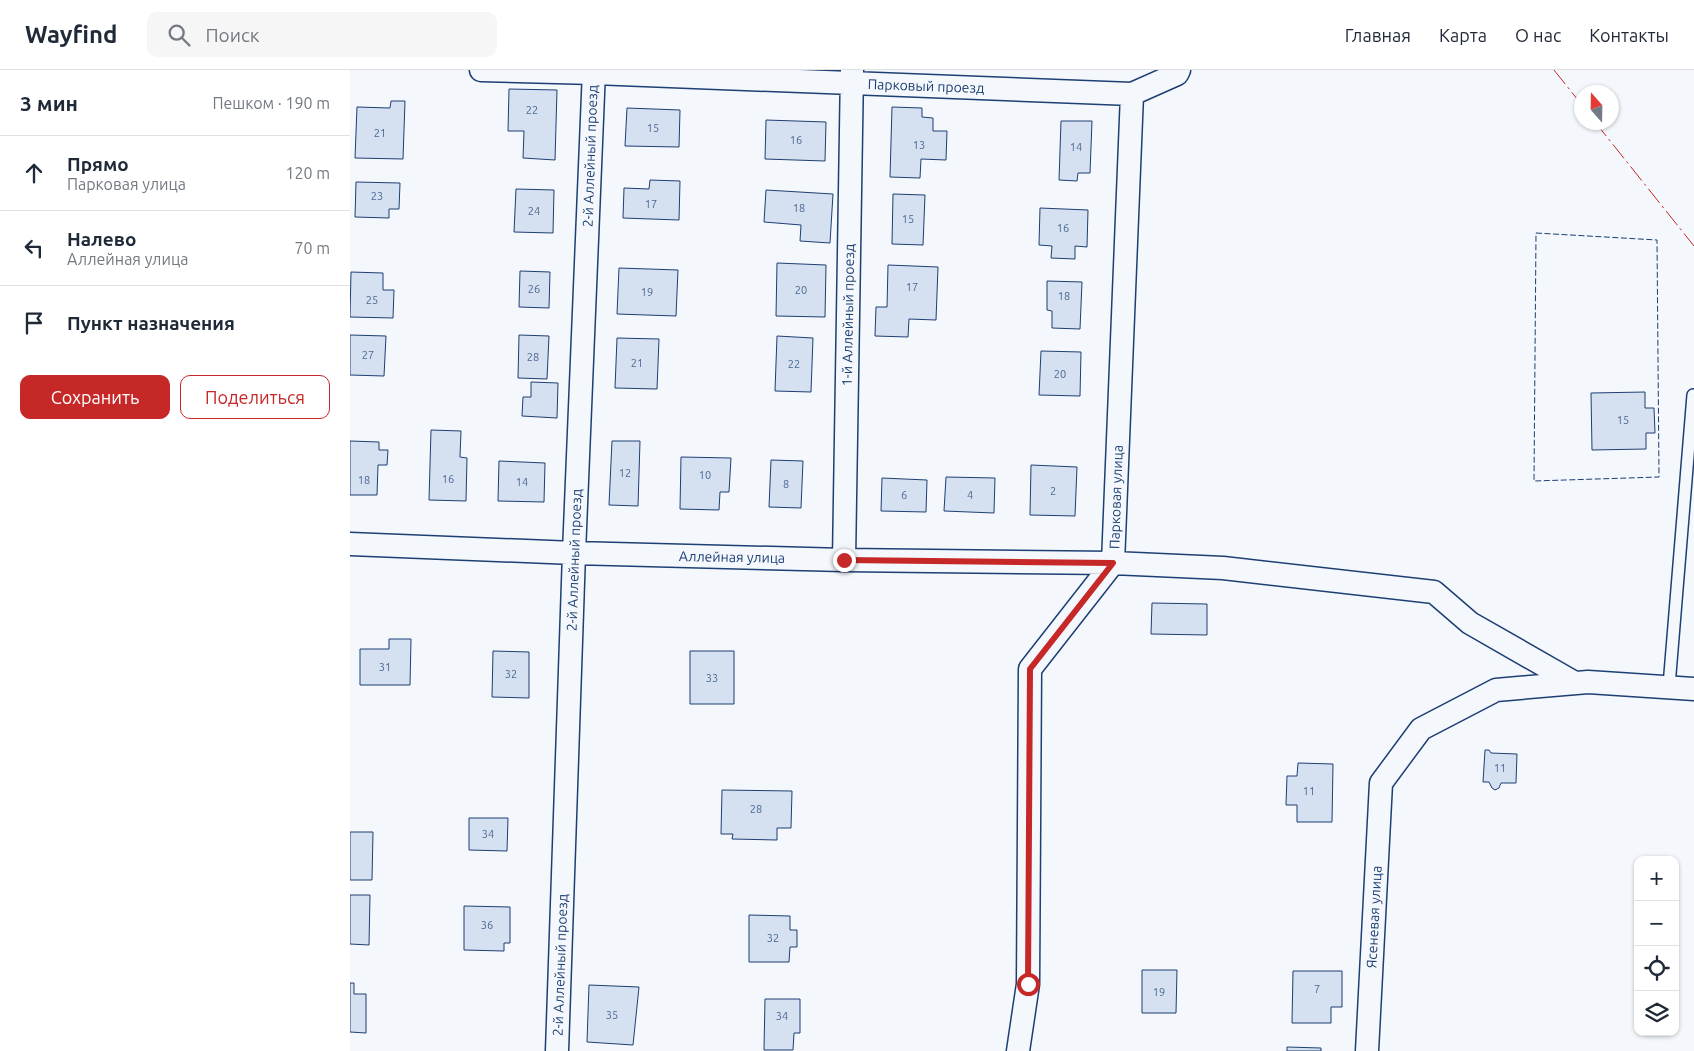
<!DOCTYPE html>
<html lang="ru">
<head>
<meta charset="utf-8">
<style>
	:root { --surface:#fff; --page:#f6f6f7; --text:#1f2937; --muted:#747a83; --line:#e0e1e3; --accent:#c62828 }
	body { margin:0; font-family:Ubuntu,sans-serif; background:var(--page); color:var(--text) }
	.controls { position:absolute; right:15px; bottom:15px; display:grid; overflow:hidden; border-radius:10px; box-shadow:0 1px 4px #0004 }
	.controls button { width:45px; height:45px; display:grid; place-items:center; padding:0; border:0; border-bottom:1px solid var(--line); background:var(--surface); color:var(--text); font:25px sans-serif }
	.compass { position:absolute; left:1224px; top:15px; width:45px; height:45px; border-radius:50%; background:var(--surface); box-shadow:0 1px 4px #0004; rotate:340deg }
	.stop { position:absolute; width:15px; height:15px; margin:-11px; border:4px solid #c62828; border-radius:50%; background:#fff }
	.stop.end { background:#c62828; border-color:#fff; box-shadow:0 1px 5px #0008 }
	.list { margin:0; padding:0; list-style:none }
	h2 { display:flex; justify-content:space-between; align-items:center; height:65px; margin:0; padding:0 20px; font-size:21px }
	h2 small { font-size:16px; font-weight:400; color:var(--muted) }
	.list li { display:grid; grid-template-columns:32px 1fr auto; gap:15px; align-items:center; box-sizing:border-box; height:75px; padding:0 20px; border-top:1px solid var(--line) }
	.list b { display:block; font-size:19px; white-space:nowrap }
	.list p { margin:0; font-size:16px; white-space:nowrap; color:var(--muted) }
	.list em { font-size:16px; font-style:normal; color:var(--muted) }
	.actions { display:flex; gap:10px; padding:15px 20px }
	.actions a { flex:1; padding:11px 0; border:1px solid var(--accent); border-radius:10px; text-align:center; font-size:18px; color:var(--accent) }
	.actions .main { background:var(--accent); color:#fff }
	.icon { flex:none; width:28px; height:28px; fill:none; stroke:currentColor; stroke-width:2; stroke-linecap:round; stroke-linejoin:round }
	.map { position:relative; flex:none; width:1344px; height:981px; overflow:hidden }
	header { display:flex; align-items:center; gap:30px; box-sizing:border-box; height:70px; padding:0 25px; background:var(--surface); border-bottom:1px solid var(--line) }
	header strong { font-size:24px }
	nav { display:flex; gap:28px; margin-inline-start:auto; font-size:18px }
	.search { width:350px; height:45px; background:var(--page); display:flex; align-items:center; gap:12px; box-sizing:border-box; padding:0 18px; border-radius:10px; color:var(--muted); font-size:19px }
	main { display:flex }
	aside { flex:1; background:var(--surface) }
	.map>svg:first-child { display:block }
</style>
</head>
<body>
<header>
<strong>Wayfind</strong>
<div class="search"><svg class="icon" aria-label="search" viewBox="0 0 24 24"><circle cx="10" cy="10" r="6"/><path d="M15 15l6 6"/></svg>Поиск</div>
<nav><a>Главная</a><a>Карта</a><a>О нас</a><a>Контакты</a></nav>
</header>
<main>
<aside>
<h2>3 мин<small>Пешком · 190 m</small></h2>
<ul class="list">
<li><svg class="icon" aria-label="ahead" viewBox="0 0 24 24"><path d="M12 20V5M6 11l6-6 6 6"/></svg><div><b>Прямо</b><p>Парковая улица</p></div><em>120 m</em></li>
<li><svg class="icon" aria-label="left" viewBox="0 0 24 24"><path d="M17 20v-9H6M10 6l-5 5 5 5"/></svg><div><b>Налево</b><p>Аллейная улица</p></div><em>70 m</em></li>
<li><svg class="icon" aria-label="arrive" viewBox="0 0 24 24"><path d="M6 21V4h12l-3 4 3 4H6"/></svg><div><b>Пункт назначения</b></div></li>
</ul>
<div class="actions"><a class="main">Сохранить</a><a>Поделиться</a></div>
</aside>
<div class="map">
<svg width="1344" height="981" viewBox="0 0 1344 981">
	<rect width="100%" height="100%" fill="#f4f7fb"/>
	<path fill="#d5e0f0" stroke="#1d3f73" d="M159,19l48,1 -2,70 -32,-2 1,-27h-16z
		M41,31h14l-2,58 -48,-1 2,-51 33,1z
		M542,37l30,1v9l11,1v13h14l-1,29 -25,-1 -1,19 -30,-1z
		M277,38l53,2 -1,37 -54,-1z
		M416,50l60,2 -1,39 -60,-2z
		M711,51h31l-2,52h-12l-1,8 -18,-1z
		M300,110l30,1 -1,39 -56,-2 1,-30 25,1z
		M6,112l44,1 -1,26h-10v9l-34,-1z
		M166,119l38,1 -1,43 -39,-1z
		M416,120l67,4 -3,49 -30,-2 1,-16 -37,-3z
		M543,124l32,1 -2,50 -31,-1z
		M690,138l48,2 -1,37 -12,-1v13l-24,-1 1,-12 -13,-1z
		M427,193l49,2 -1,52 -49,-1z
		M538,195l50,2 -2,53 -27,-1 -1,18 -33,-1 1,-29h11z
		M269,198l59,2 -2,46 -59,-2z
		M170,201l30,1 -1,36 -30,-1z
		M1,202l32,1v17h11l-1,28 -43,-1z
		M697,211l35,1 -2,47 -28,-1v-17l-5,-1z
		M0,265l36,1 -2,40 -34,-1z
		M169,265l30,1 -2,43 -29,-1z
		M427,266l36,2 -2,54 -36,-1z
		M267,268l42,1 -2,50 -42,-1z
		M691,281l40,1 -1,44 -41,-1z
		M181,312l27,1 -1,35 -35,-2 1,-19h8z
		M1295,322v16h9l1,25h-9v16l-54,1 -1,-57z
		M81,360l30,1 -1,26 7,1 -1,43 -37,-1z
		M0,371l29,1v8h9l-1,15h-9l-1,30h-27z
		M262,371h28l-2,65 -29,-1z
		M331,387l50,1 -2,34h-9l-1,18 -39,-1z
		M421,390l32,1 -2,47 -32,-1z
		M149,391l46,2 -1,39 -46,-1z
		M681,395l46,2 -2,49 -45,-1z
		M596,407l49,1 -1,35 -50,-2z
		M532,408l45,2 -1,32 -45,-1z
		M802,533l55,1v31l-56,-1z
		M39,569h22l-1,46h-50v-36h29z
		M143,581l36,1v46l-37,-1z
		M340,581h44v53h-44z
		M1135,680h4l2,3 26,1 -1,29h-15l-2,5 -4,2 -3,-2 -3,-6h-6z
		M948,693l35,1 -1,58h-35v-17h-11l1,-29h10z
		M372,720l70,1 -1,37h-14v12l-45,-1 1,-5h-12z
		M119,748h39l-1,33 -38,-1z
		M0,762h23l-1,48h-22z
		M0,825h20l-1,50 -19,-1z
		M114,836l46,1v36h-6v8l-40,-1z
		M399,845l41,1v14h7v17h-7l-1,15h-40z
		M792,900h35l-1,43h-34z
		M943,901h49v36h-11v16h-39z
		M0,913h4v11h12v39l-16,-1z
		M239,915l50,2 -6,58 -46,-3z
		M415,929h35v34h-6l-1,17h-29z
		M937,977l34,1v3h-34z"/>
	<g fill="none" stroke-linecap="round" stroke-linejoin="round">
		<g stroke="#1d3f73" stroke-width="14">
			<path id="service" d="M1319,616l24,-291"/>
		</g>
		<g stroke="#1d3f73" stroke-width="25">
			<path id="minor" d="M131,0l113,3 538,21 45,-20 2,-4
				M0,474l224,9 270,7 269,3 110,5 211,24 36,31 105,60
				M494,490l8,-490
				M207,981l17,-498 20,-483
				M668,981l10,-67 2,-315 83,-106 19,-469
				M1017,981l14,-268 40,-54 75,-39 92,-8 106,7"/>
		</g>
		<use href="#service" stroke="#f4f7fb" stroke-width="11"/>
		<use href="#minor" stroke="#f4f7fb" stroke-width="22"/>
		<path stroke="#1d3f73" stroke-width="1" stroke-dasharray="6 2.5" stroke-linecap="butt" d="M1186,163l121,7 2,237 -125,4z"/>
		<path stroke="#c62828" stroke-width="1" stroke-dasharray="18 4 2.5 4" stroke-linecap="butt" d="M1204,0l28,35
			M1245,52l99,124"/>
	</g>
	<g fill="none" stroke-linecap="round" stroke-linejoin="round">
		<path stroke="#c62828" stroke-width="6" d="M494,490l269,3 -83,106 -2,315"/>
	</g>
	<g text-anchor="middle" stroke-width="4" stroke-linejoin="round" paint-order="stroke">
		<g font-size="11" fill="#4b6792">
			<text x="182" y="44">22</text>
			<text x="303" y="62">15</text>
			<text x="30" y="67">21</text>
			<text x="446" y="74">16</text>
			<text x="569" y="79">13</text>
			<text x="726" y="81">14</text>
			<text x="27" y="130">23</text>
			<text x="301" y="138">17</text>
			<text x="449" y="142">18</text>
			<text x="184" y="145">24</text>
			<text x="558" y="153">15</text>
			<text x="713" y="162">16</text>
			<text x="562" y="221">17</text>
			<text x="184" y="223">26</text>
			<text x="451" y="224">20</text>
			<text x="297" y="226">19</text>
			<text x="714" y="230">18</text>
			<text x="22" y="234">25</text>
			<text x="18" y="289">27</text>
			<text x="183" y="291">28</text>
			<text x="287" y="297">21</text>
			<text x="444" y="298">22</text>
			<text x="710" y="308">20</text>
			<text x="1273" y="354">15</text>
			<text x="275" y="407">12</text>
			<text x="355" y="409">10</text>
			<text x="98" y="413">16</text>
			<text x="14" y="414">18</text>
			<text x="172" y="416">14</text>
			<text x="436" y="418">8</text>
			<text x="703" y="425">2</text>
			<text x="554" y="429">6</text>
			<text x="620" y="429">4</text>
			<text x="35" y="601">31</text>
			<text x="161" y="608">32</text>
			<text x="362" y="612">33</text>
			<text x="1150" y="702">11</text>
			<text x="959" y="725">11</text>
			<text x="406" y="743">28</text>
			<text x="138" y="768">34</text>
			<text x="137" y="859">36</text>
			<text x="423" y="872">32</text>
			<text x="967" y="923">7</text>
			<text x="809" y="926">19</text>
			<text x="262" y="949">35</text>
			<text x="432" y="950">34</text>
		</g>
		<g font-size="14" fill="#1d3f73" stroke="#f4f7fb">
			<text transform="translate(576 16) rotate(2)" y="5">Парковый проезд</text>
			<text transform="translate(240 86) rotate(-88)" y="5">2-й Аллейный проезд</text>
			<text transform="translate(498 245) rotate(-89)" y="5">1-й Аллейный проезд</text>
			<text transform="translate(766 427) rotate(-88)" y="5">Парковая улица</text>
			<text transform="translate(382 487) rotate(1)" y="5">Аллейная улица</text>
			<text transform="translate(224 490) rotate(-88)" y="5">2-й Аллейный проезд</text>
			<text transform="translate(1024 847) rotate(-87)" y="5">Ясеневая улица</text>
			<text transform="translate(210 895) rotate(-88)" y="5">2-й Аллейный проезд</text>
		</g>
	</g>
</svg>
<div class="controls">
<button>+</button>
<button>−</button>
<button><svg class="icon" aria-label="locate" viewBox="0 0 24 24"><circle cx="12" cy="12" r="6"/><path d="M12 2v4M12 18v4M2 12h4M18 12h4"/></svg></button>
<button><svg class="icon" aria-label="layers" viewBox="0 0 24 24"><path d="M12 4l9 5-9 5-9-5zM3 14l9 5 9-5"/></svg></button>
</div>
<svg class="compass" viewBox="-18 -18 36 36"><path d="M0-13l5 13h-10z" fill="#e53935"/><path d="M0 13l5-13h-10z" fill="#747a83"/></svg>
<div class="stop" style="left:678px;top:914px"></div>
<div class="stop end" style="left:494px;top:490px"></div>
</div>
</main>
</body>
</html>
